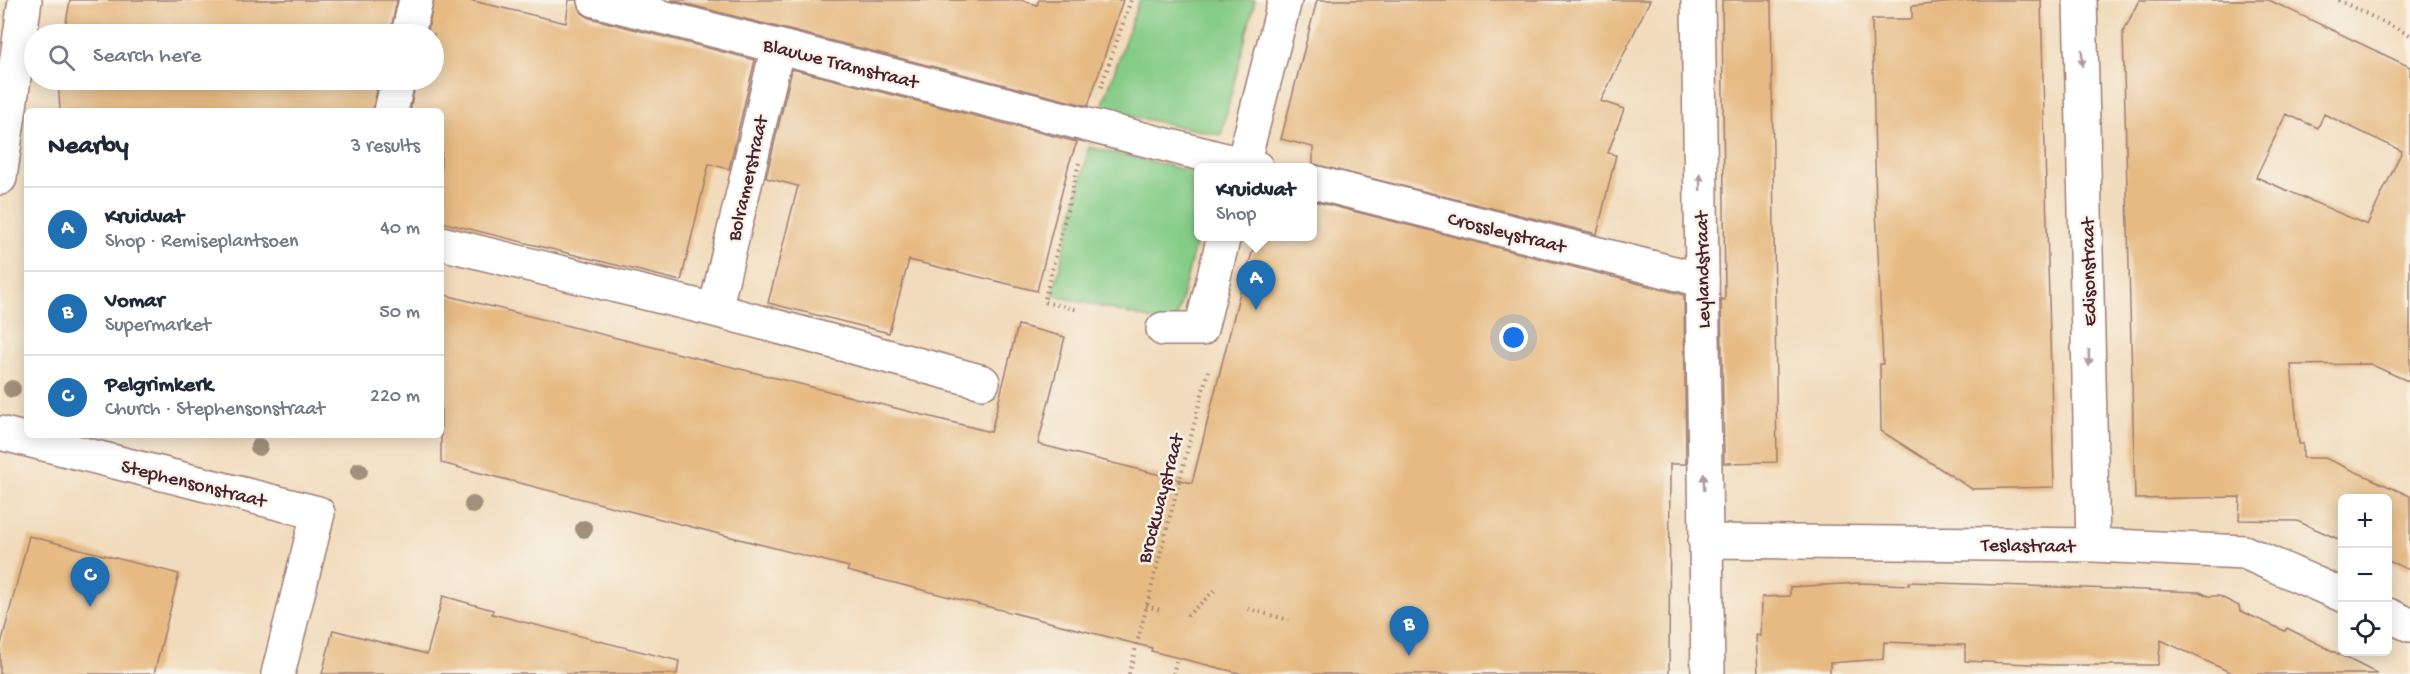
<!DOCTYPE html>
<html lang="en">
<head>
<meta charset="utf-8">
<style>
	:root { --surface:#fff; --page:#f2f2f3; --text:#1f2937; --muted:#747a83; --line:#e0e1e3; --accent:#1f6fb2 }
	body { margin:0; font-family:"Gochi Hand",sans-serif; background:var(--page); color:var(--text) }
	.controls { position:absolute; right:18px; bottom:18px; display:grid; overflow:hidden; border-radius:9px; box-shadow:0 3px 15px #0003 }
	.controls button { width:54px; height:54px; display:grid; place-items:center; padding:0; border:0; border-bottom:2px solid var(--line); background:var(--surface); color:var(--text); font:30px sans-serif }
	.you { position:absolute; left:1514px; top:338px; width:21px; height:21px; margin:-15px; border:4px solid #fff; border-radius:50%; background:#1a73e8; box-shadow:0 0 0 9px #1a73e833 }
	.badge { display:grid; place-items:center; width:39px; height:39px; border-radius:50%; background:var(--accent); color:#fff; font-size:20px; font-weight:700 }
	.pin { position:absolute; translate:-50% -50px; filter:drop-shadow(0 2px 3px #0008) }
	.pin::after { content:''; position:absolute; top:32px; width:21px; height:18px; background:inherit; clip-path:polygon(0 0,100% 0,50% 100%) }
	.popup { position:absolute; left:1194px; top:163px; width:123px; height:78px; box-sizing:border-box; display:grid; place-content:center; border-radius:9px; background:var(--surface); filter:drop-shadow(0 2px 4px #0005); font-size:20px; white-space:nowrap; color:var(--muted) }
	.popup b { font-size:22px; color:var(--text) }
	.popup::after { content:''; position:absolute; left:50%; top:100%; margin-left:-12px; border:12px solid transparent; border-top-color:var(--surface) }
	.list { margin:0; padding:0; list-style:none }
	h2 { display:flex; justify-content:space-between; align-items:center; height:78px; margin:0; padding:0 24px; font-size:26px }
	h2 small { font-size:20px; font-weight:400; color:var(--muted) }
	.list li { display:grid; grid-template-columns:39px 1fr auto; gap:18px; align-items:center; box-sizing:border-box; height:84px; padding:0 24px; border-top:2px solid var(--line) }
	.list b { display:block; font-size:22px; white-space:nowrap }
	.list p { margin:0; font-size:20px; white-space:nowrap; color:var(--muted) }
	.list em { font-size:20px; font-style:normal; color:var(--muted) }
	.icon { flex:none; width:33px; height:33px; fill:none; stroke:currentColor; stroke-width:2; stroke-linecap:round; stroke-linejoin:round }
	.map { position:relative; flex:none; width:2410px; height:674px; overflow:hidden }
	.search { position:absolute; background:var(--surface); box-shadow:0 3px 15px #0003; left:24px; top:24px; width:420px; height:66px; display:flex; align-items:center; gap:15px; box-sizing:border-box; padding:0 21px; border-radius:33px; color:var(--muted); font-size:22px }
	.panel { position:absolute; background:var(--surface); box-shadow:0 3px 15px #0003; left:24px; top:108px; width:420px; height:330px; border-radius:9px }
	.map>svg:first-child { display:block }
</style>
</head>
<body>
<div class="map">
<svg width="2410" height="674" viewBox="0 0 2410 674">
	<rect width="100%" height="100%" fill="#f7f3e8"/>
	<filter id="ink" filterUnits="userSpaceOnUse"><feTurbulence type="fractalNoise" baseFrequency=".0167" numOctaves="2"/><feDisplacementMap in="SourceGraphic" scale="12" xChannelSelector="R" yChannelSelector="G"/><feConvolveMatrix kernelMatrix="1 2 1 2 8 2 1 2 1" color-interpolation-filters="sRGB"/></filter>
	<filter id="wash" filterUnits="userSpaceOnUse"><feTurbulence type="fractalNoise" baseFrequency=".008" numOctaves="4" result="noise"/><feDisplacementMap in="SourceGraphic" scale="24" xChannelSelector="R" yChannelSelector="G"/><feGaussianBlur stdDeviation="1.35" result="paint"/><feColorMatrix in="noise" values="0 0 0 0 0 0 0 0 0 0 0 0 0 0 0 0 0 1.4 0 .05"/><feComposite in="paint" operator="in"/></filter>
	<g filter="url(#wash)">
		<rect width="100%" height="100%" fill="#f2dbbc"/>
		<path fill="#85cc87" stroke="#687659" stroke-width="1.5" d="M1139,0h116l-34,135 -120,-25z
			M1089,147l110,26v56l-24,96 -122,-30z"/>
		<g id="blocks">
			<path fill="#e6ba82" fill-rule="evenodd" d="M70,0h327l-7,34h-326z
				M434,0h35l97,23 3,-23h8l5,13 8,5 165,42 -26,109 -20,-5 -28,117 -240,-59v-111h-31l6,-31h18v-46h-7z
				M671,0h350l16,5 2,-5h84l-35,106z
				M1317,0h333l-49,101 23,8 -16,44 8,2 -19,79 -284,-70v-17l-32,-8z
				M1722,0h49l6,462 -53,1 -3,-164 4,1z
				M1977,0h64l13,487 -82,2 -91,-58 -1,-67h3l-7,-155 -4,-190h40v-13z
				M2139,0h130l141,67v315l-40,-18 -79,1 8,79h4v14h22l85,38v74l-22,-9v-63h-45v43l-46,-20 -58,-1 1,-23 -105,2 -12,-466zM2286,114l32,14 6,-14 78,37 -35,74 -111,-48z
				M792,69l285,73 -8,22 -32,127 -128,-31 -20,73 -121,-30 30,-117 -32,-8z
				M58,80h321l-6,31h-313z
				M1313,201l371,94 2,169h-16l-1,210h-426l-92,-23 1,-3 -305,-77 2,-4 -408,-104v-169l550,138 27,-107 47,12 -27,107 154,39 48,-191 17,-55h56z
				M29,536l150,38 -25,100h-154v-26z
				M1909,582l291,10 8,4h11l20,10 1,5 45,20 2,-3 91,46h-144l-73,-34 -3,25h-107l-86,-4v-16l-81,-3 -1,17 -53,4v11h-72l-2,-39 5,1 1,-39 28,-1v-9l70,-4 49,2z
				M443,596l50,14 -1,4 187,47 -2,13h-355l11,-44 94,24z"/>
		</g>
	</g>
	<g filter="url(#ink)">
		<use href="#blocks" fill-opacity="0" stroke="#9e7d74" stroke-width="1.5"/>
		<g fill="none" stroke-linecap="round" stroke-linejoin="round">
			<g stroke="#9e7d74" stroke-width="36">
				<path id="pedestrian" d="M595,0l662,168
					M408,34l8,-34
					M391,111l7,-31
					M1242,168l43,-168
					M1313,182l389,98
					M715,310l63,-264
					M1163,329h38l23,-93"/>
			</g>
			<g stroke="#9e7d74" stroke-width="36">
				<path id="minor" d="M1698,0l10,674
					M2080,0l13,545
					M0,178l25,-178
					M441,243l274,67 268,72
					M0,433l318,80 -40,161
					M1705,541l388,4 151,7 98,43
					M2388,615l22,10"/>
			</g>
			<path stroke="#9e7d74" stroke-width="4" stroke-dasharray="1.5 4.5" stroke-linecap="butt" d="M2338,0l72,35
				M1101,87l30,-87
				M1079,163l-35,139 35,8
				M1146,606l15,4
				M1248,609l41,11
				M1187,616l28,-26
				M1129,674l80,-307
				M1173,674l4,-16"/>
			<use href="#pedestrian" stroke="#fff" stroke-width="33"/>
			<use href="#minor" stroke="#fff" stroke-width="33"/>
		</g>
		<g fill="#a0907c">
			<circle cx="12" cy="389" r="9"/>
			<circle cx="259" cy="447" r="9"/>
			<circle cx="359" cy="471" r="9"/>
			<circle cx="473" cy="505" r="9"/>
			<circle cx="584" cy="529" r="9"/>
		</g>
		<defs><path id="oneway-solid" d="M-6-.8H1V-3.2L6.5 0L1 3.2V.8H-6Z" transform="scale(1.5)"/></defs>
		<g fill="#ae9aa0">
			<use href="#oneway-solid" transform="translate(2082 58) rotate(89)"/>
			<use href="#oneway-solid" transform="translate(1700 182) rotate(-91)"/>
			<use href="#oneway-solid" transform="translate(2089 358) rotate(89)"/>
			<use href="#oneway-solid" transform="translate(1704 482) rotate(-91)"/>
		</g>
	</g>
	<g text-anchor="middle" stroke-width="5" stroke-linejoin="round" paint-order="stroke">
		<g font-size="20" fill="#4a1f2b" stroke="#f7f3e8">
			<text transform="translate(841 62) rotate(14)" y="7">Blauwe Tramstraat</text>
			<text transform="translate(746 178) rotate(-77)" y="7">Bolramerstraat</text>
			<text transform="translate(1507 231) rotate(14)" y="7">Crossleystraat</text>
			<text transform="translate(1701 270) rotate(-91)" y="7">Leylandstraat</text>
			<text transform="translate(2087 272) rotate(-91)" y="7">Edisonstraat</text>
			<text transform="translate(194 482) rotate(14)" y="7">Stephensonstraat</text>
			<text transform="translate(1159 498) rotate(-75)" y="7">Brockwaystraat</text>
			<text transform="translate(2028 544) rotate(1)" y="7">Teslastraat</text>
		</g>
	</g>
</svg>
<div class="controls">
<button>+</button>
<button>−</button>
<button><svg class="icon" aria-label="locate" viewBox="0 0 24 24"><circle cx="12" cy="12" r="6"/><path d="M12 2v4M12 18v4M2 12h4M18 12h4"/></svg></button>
</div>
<div class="you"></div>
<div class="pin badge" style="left:1256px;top:310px">A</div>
<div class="popup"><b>Kruidvat</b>Shop</div>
<div class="pin badge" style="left:1409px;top:656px">B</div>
<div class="pin badge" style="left:90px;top:607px">C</div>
<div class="search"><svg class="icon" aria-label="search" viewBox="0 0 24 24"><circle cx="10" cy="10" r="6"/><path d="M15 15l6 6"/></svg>Search here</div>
<section class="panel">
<h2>Nearby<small>3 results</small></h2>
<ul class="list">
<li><span class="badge">A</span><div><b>Kruidvat</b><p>Shop · Remiseplantsoen</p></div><em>40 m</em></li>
<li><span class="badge">B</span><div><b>Vomar</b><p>Supermarket</p></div><em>50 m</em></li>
<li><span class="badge">C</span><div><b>Pelgrimkerk</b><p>Church · Stephensonstraat</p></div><em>220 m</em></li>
</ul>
</section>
</div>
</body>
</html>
